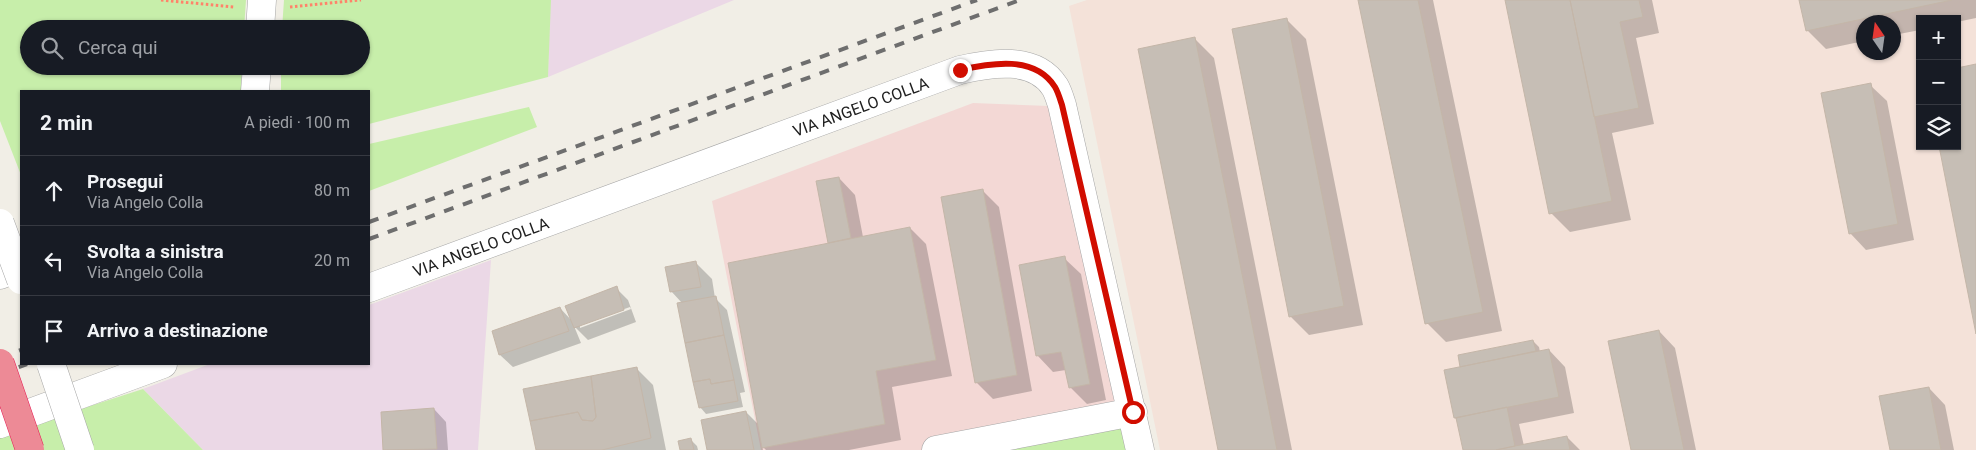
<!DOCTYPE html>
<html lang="it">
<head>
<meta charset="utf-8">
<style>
	:root { --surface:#171b24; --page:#242831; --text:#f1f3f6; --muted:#9ea1a6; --line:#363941 }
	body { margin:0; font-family:Roboto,sans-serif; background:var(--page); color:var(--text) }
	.controls { position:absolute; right:15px; top:15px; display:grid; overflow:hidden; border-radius:0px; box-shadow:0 1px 4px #0004 }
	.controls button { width:45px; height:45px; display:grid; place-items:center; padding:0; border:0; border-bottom:1px solid var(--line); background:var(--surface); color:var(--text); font:25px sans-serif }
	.compass { position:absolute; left:1856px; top:15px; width:45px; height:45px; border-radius:50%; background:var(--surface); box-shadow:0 1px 4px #0004; rotate:347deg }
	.stop { position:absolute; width:15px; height:15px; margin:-11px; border:4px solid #d10d00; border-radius:50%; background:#fff }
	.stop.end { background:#d10d00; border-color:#fff; box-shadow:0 1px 5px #0008 }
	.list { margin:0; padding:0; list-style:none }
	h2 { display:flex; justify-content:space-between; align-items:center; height:65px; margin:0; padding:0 20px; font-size:21px }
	h2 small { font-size:16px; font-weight:400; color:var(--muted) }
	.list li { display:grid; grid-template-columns:32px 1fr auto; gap:15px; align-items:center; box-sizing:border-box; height:70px; padding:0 20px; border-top:1px solid var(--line) }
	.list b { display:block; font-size:19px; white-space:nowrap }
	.list p { margin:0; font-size:16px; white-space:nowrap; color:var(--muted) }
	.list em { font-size:16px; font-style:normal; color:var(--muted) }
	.icon { flex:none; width:28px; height:28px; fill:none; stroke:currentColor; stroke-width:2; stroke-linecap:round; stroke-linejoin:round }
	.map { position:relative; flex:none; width:1976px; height:450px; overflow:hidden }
	.search { position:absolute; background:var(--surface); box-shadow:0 1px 4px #0004; left:20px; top:20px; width:350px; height:55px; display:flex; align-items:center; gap:12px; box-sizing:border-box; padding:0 18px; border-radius:28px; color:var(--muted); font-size:19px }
	.panel { position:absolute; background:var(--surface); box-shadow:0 1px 4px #0004; left:20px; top:90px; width:350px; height:275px; border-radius:0px }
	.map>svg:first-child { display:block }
</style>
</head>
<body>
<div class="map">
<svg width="1976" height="450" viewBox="0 0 1976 450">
	<rect width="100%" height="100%" fill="#f1eee6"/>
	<path fill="#f3d8d5" d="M973,103l76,3 76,320 -116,24h-248l-49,-249z"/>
	<path fill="#ebd8e6" d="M550,0h184l-186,77z
		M491,260l-13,190h-275l-60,-61 67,-25h159v-59z"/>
	<path fill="#f4e2d9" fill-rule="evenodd" d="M1087,0h889v450h-816l-91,-444zM1920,19h37v127h-37zM1864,22h30v30h-30z"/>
	<path fill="#c7eeaa" d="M0,0h246l-2,29h-215v37h213l-1,25h-220v84l-21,-54z
		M284,0h267l-3,77 -179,47v-33h-88v-25h80v-37h-79z
		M529,107l8,20 -168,64v-47z
		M143,389l60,61h-203v-15z
		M1125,426l5,24h-121z"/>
	<path fill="#0003" fill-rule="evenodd" d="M1359,0h74l69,331 -56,11 -19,-19z
		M1506,0h146l7,33 -23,5 18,86 -42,9 19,87 -61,12 -19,-19z
		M1801,0h175v18l-19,4v-3h-37v11l-26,5v-13h-30v19l-38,8 -19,-19z
		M1287,20l19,19 57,286 -54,10 -19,-19z
		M1195,39l19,19 78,392h-73z
		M1870,85l17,16 27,139 -48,10 -16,-17z
		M839,178l16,17 8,42 47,-9 16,16 26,132 -60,11 9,53 -52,10h-83l-4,-4 1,4h-55l38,-38 14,14 69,-182 -11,-62z
		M983,191l16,16 33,184 -39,8 -17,-17z
		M1064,258l17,16 25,126 -19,4 -17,-17 -4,-17 -13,2 -16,-17z
		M696,263l16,16 3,19 12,12 18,82 -5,1 3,14 -37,7 -6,-7 -18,-104 -11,-12z
		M616,288l12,12 8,22 -48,18 -14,-14 7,17 -68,24 -13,-12 -6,-24 66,-23 13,14zM630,307l1,2 -51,19v-3z
		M1659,331l16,17 21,102h-64z
		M1533,341l6,6 1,5 9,-2 16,17 9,46 -55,11 5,22 43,-9 13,13h-116l-6,-29 -3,-3 7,-50z
		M637,369l16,16 13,65h-129z
		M1929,388l16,17 9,45h-63z
		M434,409l12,13 2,28h-63l-2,-37z
		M691,440l6,6 1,4h-17z"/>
	<path fill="#c6beb5" stroke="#c4b6a8" d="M1358,0h60l65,312 -58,12z
		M1505,0h65l42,201 -63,13z
		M1570,0h69l4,17 -23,5 19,86 -45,9z
		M1799,0h153l-146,31z
		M1287,18l57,288 -55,11 -57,-288z
		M1195,37l82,413h-59l-80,-401z
		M1976,64v270l-37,-188h18v-78z
		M1871,83l27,141 -49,10 -28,-141z
		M839,177l12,61 -23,5 -12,-62z
		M983,189l34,186 -42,8 -34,-186z
		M910,227l26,133 -60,11 9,53 -123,24 -34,-185z
		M1065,256l25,128 -21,4 -8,-36 -25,4 -17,-91z
		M696,261l5,26 -31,5 -5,-25z
		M617,286l7,24 -50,18 -9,-22z
		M716,296l8,39 -39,8 -8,-40z
		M560,307l9,24 -70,24 -7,-24z
		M1659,330l25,120h-53l-23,-109z
		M724,335l10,45 -23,4 -1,-5 -17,3 -8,-39z
		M1533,340l3,11 -76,16 -2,-12z
		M1549,349l10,48 -105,21 -10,-48z
		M637,367l14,71 -49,12h-66l-6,-29 48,-9 4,8 11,1 3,-4 -5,-41z
		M591,376l5,41 -3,4 -11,-1 -4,-8 -48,9 -7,-32z
		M710,379l1,5 23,-4 4,21 -39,7 -6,-26z
		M1929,387l12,63h-51l-11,-54z
		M1507,407l8,39 -19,4h-33l-7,-32z
		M434,408l3,41 -54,1 -2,-38z
		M746,411l8,39h-47l-6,-30z
		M1567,436l3,14h-74l19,-4z
		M691,438l3,12h-14l-2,-9z"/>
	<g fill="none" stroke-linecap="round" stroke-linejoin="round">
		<g stroke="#a7a7a7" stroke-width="29">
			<g id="minor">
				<path d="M260,29l2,-29"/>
				<path d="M255,91l2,-25"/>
				<path d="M0,275l21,-8"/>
				<path id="s1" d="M369,288l591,-218c30,-7 75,-15 95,17 3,5 5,12 7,18l78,345"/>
				<path d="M0,424l163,-60"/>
				<path d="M936,450l197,-38"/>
			</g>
		</g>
		<path stroke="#ff836a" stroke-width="3" stroke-dasharray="2.5 2.5" stroke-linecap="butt" d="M161,0l73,7
			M290,7l71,-7"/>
		<use href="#minor" stroke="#fff" stroke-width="28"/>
		<path stroke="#6e6e6e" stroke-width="4" stroke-dasharray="10 10" stroke-linecap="butt" d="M369,222l608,-222
			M369,239l651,-239
			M0,357l21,-7
			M0,374l27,-10"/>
		<g stroke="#a7a7a7" stroke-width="29" stroke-linecap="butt">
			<path id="minor-bridge" d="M0,223l21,57
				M51,364l29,86"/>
		</g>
		<g stroke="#e61d55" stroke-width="29" stroke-linecap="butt">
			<path id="motorway-bridge" d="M0,363l30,87"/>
		</g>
		<use href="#minor-bridge" stroke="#fff" stroke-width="28"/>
		<use href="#motorway-bridge" stroke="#ed8a96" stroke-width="28"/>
	</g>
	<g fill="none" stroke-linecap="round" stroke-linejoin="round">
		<path stroke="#d10d00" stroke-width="6" d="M960,70c31,-7 75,-15 95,17 3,5 5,12 7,18l71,307"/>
	</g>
	<g text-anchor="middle" stroke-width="4" stroke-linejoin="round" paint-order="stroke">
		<g font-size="16" fill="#202020" stroke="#fff">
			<text dy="6" stroke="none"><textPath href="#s1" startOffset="524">VIA ANGELO COLLA</textPath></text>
			<text dy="6" stroke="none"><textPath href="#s1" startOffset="119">VIA ANGELO COLLA</textPath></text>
		</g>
	</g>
</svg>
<div class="controls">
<button>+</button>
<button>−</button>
<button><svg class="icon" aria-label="layers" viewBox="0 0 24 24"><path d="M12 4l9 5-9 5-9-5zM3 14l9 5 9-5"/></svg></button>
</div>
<svg class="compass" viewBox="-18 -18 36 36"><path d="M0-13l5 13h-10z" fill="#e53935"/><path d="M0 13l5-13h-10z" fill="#9ea1a6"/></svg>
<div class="stop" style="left:1133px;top:412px"></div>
<div class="stop end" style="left:960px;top:70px"></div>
<div class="search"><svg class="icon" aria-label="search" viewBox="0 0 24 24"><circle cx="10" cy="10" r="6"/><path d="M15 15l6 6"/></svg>Cerca qui</div>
<section class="panel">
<h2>2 min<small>A piedi · 100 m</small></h2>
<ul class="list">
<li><svg class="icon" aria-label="ahead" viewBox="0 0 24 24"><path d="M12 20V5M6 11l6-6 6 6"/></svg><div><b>Prosegui</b><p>Via Angelo Colla</p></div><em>80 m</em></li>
<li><svg class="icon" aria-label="left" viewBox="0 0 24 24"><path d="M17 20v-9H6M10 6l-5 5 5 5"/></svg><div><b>Svolta a sinistra</b><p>Via Angelo Colla</p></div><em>20 m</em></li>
<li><svg class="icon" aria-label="arrive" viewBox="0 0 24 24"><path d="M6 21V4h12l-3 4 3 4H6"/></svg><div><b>Arrivo a destinazione</b></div></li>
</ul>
</section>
</div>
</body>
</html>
